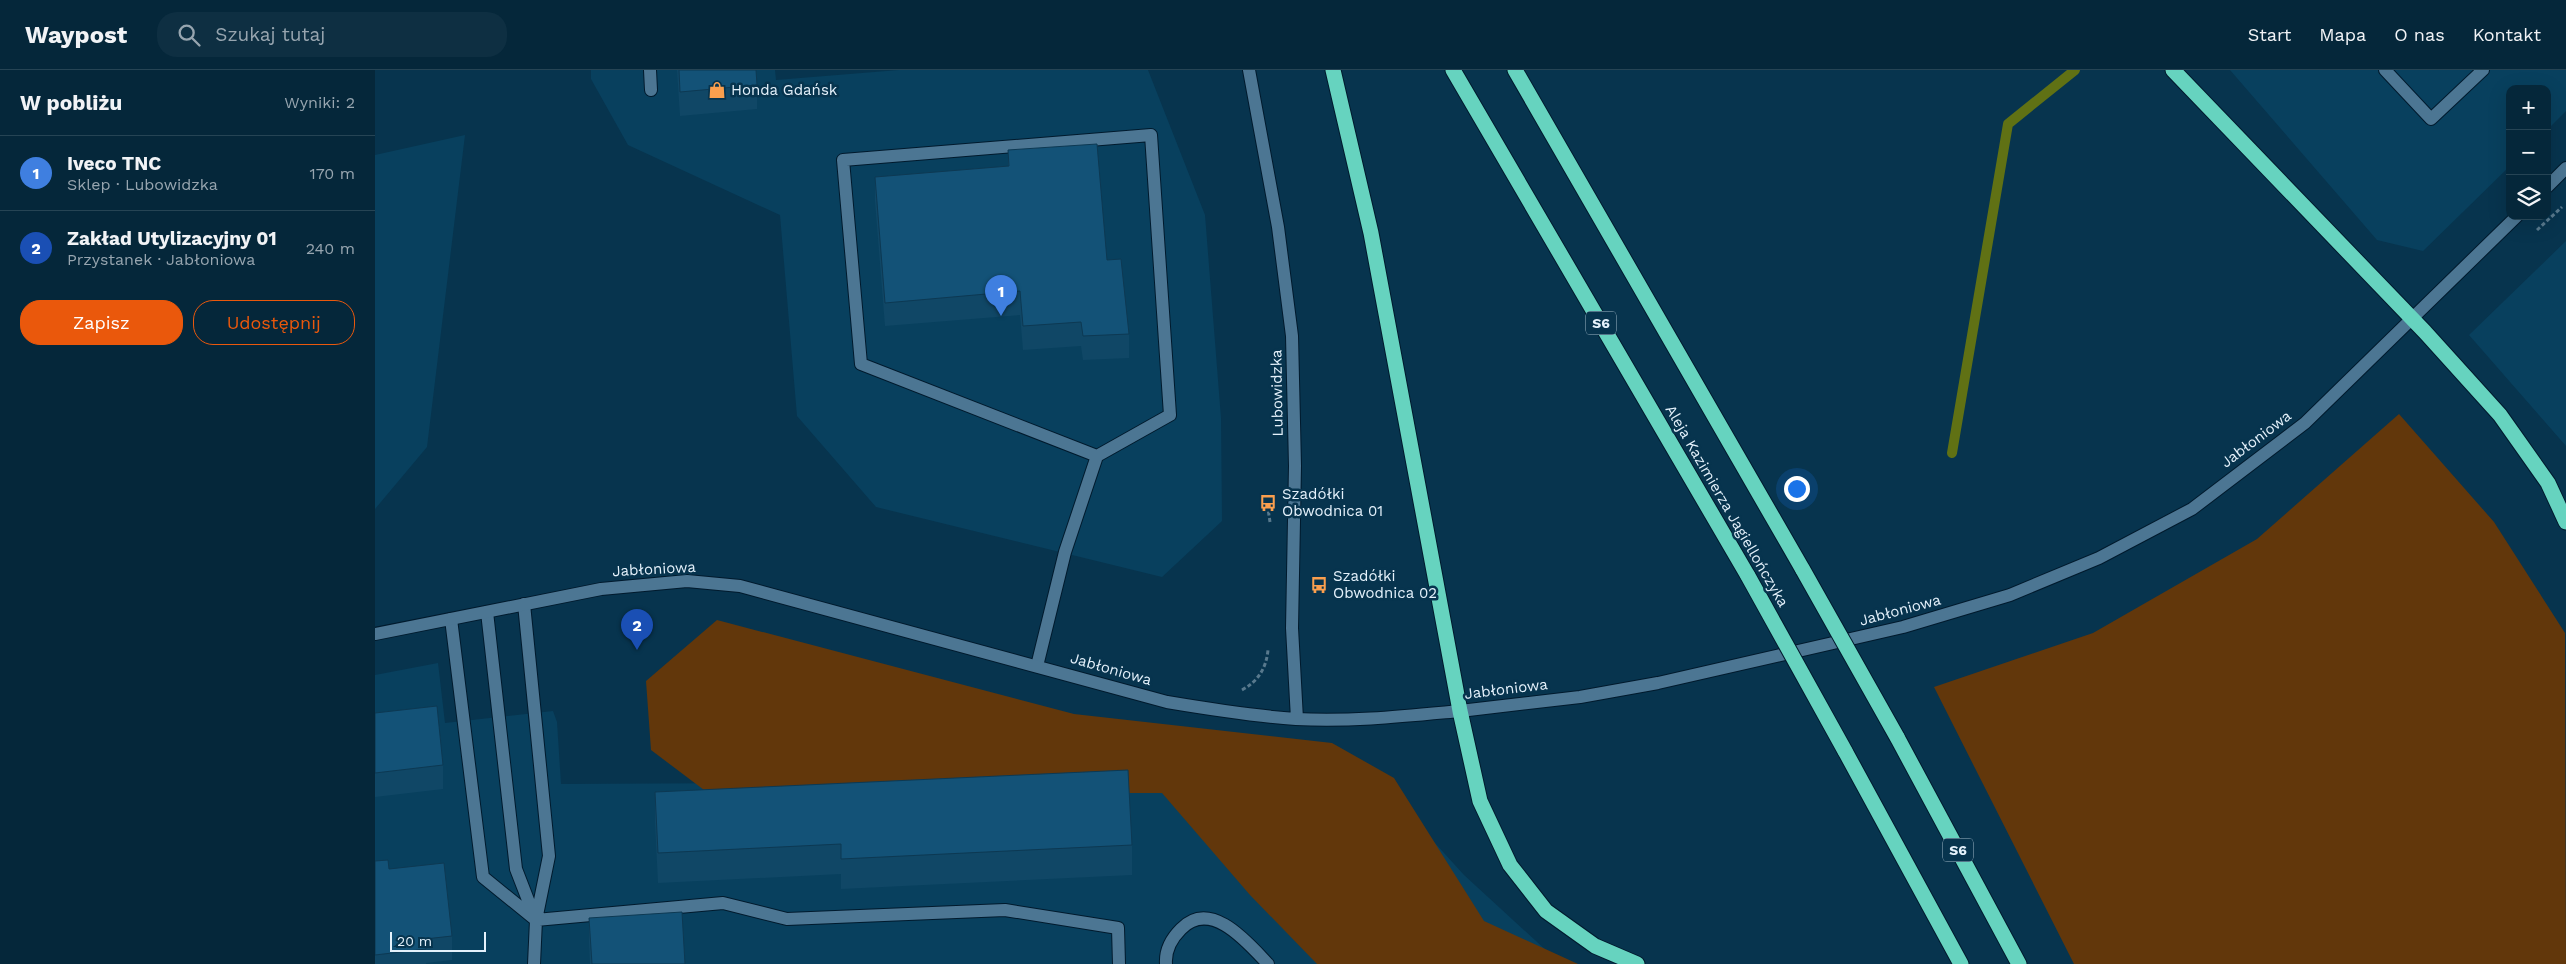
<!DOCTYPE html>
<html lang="pl">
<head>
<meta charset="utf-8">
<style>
	:root { --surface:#05273a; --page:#0e2f42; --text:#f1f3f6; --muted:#97a5af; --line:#264454; --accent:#ea580c }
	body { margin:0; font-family:"Work Sans",sans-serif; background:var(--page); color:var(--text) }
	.controls { position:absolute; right:15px; top:15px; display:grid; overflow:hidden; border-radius:10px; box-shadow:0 5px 20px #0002 }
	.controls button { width:45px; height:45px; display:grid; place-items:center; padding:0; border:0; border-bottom:1px solid var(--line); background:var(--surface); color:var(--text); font:25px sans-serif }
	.scale { position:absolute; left:15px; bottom:12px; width:96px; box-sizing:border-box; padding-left:5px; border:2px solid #e4f1fb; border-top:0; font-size:14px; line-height:18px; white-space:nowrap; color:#e4f1fb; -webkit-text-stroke:4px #07344e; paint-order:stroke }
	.you { position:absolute; left:1421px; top:418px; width:18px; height:18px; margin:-12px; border:4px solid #fff; border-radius:50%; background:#1a73e8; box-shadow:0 0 0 8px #1a73e833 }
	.badge { display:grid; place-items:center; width:32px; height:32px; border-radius:50%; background:var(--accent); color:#fff; font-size:16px; font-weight:700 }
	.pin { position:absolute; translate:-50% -41px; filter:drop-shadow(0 1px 2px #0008) }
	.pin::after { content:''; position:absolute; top:26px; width:18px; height:15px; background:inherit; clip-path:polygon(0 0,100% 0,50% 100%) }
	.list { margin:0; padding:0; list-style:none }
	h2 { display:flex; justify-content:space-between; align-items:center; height:65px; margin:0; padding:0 20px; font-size:21px }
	h2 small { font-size:16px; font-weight:400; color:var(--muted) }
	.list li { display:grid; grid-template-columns:32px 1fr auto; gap:15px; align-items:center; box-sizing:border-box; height:75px; padding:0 20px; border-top:1px solid var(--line) }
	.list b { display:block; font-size:19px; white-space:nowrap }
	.list p { margin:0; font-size:16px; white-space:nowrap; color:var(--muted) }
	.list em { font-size:16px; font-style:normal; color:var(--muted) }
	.actions { display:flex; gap:10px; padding:15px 20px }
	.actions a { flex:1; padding:11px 0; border:1px solid var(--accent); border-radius:20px; text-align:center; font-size:18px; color:var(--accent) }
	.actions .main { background:var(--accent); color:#fff }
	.icon { flex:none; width:28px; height:28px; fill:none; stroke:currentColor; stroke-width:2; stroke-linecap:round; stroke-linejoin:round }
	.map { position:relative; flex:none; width:2191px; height:894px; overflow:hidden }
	header { display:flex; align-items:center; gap:30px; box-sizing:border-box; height:70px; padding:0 25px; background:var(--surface); border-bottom:1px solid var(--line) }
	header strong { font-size:24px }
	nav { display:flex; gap:28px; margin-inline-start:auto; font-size:18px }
	.search { width:350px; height:45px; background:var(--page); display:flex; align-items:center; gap:12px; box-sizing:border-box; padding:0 18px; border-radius:20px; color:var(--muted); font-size:19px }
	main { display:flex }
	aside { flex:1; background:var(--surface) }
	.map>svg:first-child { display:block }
</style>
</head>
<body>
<header>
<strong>Waypost</strong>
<div class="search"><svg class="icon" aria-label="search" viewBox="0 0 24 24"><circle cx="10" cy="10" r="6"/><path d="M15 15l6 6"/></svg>Szukaj tutaj</div>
<nav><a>Start</a><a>Mapa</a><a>O nas</a><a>Kontakt</a></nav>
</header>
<main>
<aside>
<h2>W pobliżu<small>Wyniki: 2</small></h2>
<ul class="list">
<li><span class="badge" style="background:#3f7fe0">1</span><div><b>Iveco TNC</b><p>Sklep · Lubowidzka</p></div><em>170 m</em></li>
<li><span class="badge" style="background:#1a4fb4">2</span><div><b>Zakład Utylizacyjny 01</b><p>Przystanek · Jabłoniowa</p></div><em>240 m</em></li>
</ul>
<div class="actions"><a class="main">Zapisz</a><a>Udostępnij</a></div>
</aside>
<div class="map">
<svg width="2191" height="894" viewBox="0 0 2191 894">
	<rect width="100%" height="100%" fill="#07344e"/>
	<path fill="#08405e" d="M216,0h184l1,10 123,-10h249l57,145 16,203 1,103 -60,56 -286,-70 -79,-91 -17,-201 -152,-70 -37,-66z
		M1855,0h336v41l-19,19v-41h-37v77l-87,85 -46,-11z
		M90,65l-38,312 -52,62v-354z
		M2191,171v205l-97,-111z
		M63,593l7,60 108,-12 4,11 4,62 582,-3 221,-16 100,110 97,89h-1186v-289z"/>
	<path fill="#62370b" d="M2024,344l95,108 71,111 1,331h-492l-140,-277 159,-54 164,-94z
		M342,550l357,94 258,29 62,35 90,143 94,43h-261l-67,-69 -88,-102h-454l-57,-43 -5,-69z"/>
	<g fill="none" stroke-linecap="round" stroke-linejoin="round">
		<path stroke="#607114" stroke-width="10" d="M1577,383l56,-329 67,-54"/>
		<g stroke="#001a2d" stroke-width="14">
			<path id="service" d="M275,0l1,20
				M2010,0l46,49 52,-49
				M149,534l25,252 -13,64 -2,44
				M112,542l29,257 19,49
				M76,549l32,258 53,43 187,-17 64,16 218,-9 113,18 1,36
				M662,596l28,-114 32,-96 73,-41 -19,-280 -308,25 18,204 236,92
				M791,894c-1,-14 5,-25 15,-35 30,-31 67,14 87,35"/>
		</g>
		<g stroke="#001a2d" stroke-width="14">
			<path id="tertiary" d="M874,0l29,157 14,109 3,130 -3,162 5,91
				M0,564l226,-45 86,-8 53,5 427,116c42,7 86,14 129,17 55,3 110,-3 164,-8"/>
		</g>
		<g stroke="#001a2d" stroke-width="14">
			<path id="secondary" d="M2172,117l19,-19
				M1085,641l120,-14 78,-14 245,-56 107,-32 89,-37 93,-49 113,-86 212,-207"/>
		</g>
		<g stroke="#001a2d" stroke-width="17">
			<path id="motorway" d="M958,0l38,163 89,478 20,90 30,64 36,46 49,35 42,18
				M1078,0l295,506
				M1140,0l288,500
				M1798,0l252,262 75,83 48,68 18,39
				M1522,667l122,227
				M1470,681l116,213"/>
		</g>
		<path stroke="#58798d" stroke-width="3" stroke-dasharray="4 2.5" stroke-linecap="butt" d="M2162,160l25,-23
			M895,452l-2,-13 4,-4
			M867,620c16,-9 24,-21 26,-40"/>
		<use href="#service" stroke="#4c7693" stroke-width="12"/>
		<use href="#tertiary" stroke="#4c7693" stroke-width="12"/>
		<use href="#secondary" stroke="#4c7693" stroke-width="12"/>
		<use href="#motorway" stroke="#66d3bf" stroke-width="15"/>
		<g stroke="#001a2d" stroke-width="17" stroke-linecap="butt">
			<path id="motorway-bridge" d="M1428,500l94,167
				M1373,506l97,175"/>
		</g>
		<use href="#motorway-bridge" stroke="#66d3bf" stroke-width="15"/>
	</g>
	<path fill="#104766" d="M302,0h79l1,15v24l-77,7z
		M633,80l99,110 22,74v24l-46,2 -2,-14 -58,4 -3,-35 -135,11 -10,-125v-24l133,-11z
		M0,643l68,52v24l-68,8z
		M280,722l477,53v30l-291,14v-15l-183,9 -3,-61z
		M0,791l14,8 63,67v24l-26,3v1h-51z
		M214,848l96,46h-95l-1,-23z"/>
	<path fill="#135277" stroke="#0d3953" d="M304,0h77l1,15 -77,7z
		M722,74l10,116 14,-1 8,75 -46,2 -2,-14 -58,4 -3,-35 -135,12 -10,-126 134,-11 -1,-16z
		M62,636l6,59 -68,8v-60z
		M753,700l4,75 -291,14v-15l-183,9 -3,-61z
		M13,790l1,9 55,-6 8,73 -27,3 1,10 -51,6v-94z
		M307,842l3,52h-93l-3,-46z"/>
	<defs>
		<g id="shop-bare" transform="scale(1.35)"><path d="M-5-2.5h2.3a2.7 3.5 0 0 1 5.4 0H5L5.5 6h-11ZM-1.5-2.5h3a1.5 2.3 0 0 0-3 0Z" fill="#fa9f4e" stroke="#07344e" stroke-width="2.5" paint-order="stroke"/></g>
		<g id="bus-bare" transform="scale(1.35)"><path d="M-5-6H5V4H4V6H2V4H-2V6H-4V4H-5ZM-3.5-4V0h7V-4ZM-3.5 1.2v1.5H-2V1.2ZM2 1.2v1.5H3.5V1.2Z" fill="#fa9f4e" stroke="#07344e" stroke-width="2.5" paint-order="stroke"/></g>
	</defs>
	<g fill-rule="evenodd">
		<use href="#shop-bare" x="342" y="20"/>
		<use href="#bus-bare" x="893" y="433"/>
		<use href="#bus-bare" x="944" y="515"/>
	</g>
	<g text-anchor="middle" stroke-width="5" stroke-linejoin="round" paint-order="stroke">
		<g fill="#07344e" stroke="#a2b8c7" stroke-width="1">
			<rect x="1211" y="241.5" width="30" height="23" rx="4"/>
			<rect x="1568" y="768.5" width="30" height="23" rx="4"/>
		</g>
		<g font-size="14" font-weight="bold" fill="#e4f1fb">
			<text x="1226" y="258">S6</text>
			<text x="1583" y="785">S6</text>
		</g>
		<g font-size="15" fill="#e4f1fb" stroke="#07344e" text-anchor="start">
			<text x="356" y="25">Honda Gdańsk</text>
			<text x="907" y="429">Szadółki<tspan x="907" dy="17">Obwodnica 01</tspan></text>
			<text x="958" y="511">Szadółki<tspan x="958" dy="17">Obwodnica 02</tspan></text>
		</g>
		<g font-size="15" fill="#e4f1fb" stroke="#07344e">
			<text transform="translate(902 323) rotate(-91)" y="5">Lubowidzka</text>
			<text transform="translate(1881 369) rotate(-37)" y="5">Jabłoniowa</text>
			<text transform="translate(1352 436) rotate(60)" y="5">Aleja Kazimierza Jagiellończyka</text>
			<text transform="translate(279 499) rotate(-3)" y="5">Jabłoniowa</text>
			<text transform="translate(1525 540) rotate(-15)" y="5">Jabłoniowa</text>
			<text transform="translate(736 599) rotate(16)" y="5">Jabłoniowa</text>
			<text transform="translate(1131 619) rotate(-7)" y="5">Jabłoniowa</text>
		</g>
	</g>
</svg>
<div class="controls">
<button>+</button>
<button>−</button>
<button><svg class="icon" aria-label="layers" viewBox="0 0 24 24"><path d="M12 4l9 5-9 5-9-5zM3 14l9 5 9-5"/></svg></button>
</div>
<div class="scale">20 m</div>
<div class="you"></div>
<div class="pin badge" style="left:626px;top:246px;background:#3f7fe0">1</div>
<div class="pin badge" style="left:262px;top:580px;background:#1a4fb4">2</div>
</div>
</main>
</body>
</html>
